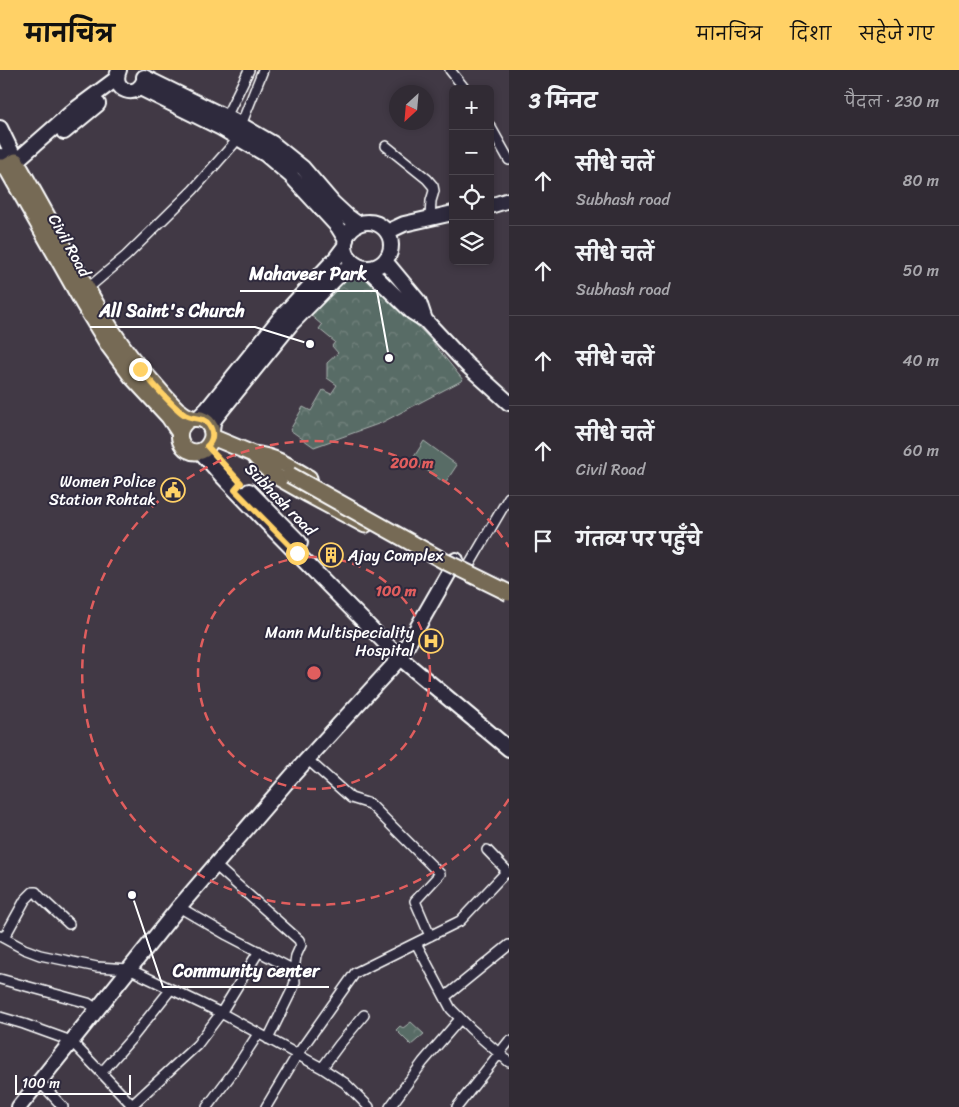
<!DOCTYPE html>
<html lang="hi">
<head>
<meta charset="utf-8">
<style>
	:root { --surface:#312b34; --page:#39333c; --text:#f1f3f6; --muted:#a8a7ac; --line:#4c474f; --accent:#ffd166 }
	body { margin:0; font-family:Sriracha,"Playpen Sans Deva",sans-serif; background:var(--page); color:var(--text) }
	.controls { position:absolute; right:15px; top:15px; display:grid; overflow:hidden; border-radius:8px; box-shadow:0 2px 8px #0003 }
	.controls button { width:45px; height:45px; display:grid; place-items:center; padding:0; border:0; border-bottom:1px solid var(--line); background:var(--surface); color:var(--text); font:25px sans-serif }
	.compass { position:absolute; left:389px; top:15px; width:45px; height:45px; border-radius:50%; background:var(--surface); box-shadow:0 2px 8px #0003; rotate:206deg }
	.scale { position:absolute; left:15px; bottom:12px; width:116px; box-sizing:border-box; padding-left:5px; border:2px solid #fff; border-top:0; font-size:14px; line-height:18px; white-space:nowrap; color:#fff; -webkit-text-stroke:4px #2f2a3d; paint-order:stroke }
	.stop { position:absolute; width:15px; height:15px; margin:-11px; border:4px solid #ffd166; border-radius:50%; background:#fff }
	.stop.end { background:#ffd166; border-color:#fff; box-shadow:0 1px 5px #0008 }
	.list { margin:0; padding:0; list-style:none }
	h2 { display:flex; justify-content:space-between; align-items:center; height:65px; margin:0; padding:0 20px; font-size:21px }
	h2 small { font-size:16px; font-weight:400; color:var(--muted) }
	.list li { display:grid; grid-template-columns:32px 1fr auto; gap:15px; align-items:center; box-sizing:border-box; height:90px; padding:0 20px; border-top:1px solid var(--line) }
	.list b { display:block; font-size:19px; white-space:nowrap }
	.list p { margin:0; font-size:16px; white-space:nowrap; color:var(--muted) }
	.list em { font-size:16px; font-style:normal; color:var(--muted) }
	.icon { flex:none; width:28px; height:28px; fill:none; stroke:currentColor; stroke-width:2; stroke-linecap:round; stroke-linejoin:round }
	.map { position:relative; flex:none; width:509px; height:1037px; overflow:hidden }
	header { display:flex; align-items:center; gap:30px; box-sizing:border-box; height:70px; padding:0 25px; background:var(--accent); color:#111 }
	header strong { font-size:24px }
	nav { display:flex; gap:28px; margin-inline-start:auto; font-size:18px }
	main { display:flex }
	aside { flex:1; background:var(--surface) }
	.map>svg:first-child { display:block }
</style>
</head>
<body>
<header>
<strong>मानचित्र</strong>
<nav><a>मानचित्र</a><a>दिशा</a><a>सहेजे गए</a></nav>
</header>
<main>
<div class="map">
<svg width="509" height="1037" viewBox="0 0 509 1037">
	<defs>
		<pattern id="forest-crowns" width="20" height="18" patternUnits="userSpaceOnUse" patternTransform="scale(1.25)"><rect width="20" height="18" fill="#596c66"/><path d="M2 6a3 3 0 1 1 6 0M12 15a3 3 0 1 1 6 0" fill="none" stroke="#72827d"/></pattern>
	</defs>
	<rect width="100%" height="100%" fill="#413945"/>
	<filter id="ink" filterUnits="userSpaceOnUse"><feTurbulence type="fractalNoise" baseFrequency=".02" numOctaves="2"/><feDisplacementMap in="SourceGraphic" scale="10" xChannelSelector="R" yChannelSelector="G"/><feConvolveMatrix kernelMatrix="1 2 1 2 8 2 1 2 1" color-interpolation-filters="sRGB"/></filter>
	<g filter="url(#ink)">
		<path fill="url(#forest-crowns)" stroke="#acb6b2" d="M351,198l13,3 66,68 33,41 -82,43 -67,24 -24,-17 13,-23 8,4 12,-21 8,4 6,-9 -10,-7v-15l11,-10 -6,-7 3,-4 -16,-13 3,-4 -13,-11z
			M411,952l13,12 -13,11 -15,-15 4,-4 3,2z"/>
		<path fill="#596c66" stroke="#acb6b2" d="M424,371l33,24 -12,18 -33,-23z"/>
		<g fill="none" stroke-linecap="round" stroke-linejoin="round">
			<g stroke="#fff" stroke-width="12">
				<path id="street" d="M450,0l15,19
					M226,47l23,-47
					M241,55l22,-55
					M490,56l19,34
					M386,76l41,33 6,7 1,5 -3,10 -1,16
					M87,219l39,-33 67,-66 45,-51
					M468,497l41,-70
					M307,689l44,39 19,6 70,70 -25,27 15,35
					M487,780l22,23
					M215,795l84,75 2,5 -5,11 -2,14
					M179,837l48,28 67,35 1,12 -2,6 -25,51
					M0,866l24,13 16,6 57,12 32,2 92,44 101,55 23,15 24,24
					M4,868l21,-38 8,-8h3l4,5 29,27
					M416,873l35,66 20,20 38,33
					M0,909l88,24 9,6
					M445,927l64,-52
					M0,947l24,7 47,17 61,64
					M322,998l17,-23 25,-30
					M102,1002l30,-34 39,-49
					M39,1011l24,26
					M130,1037l67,-62 24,-32 38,-62
					M207,1037l27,-36 24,-37
					M266,1037l31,-52 58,-82 105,-52 47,-50
					M390,1037l33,-45 37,-43
					M457,1037l52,-66"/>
			</g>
			<g stroke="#fff" stroke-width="18">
				<path id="secondary" d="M119,0c-9,21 19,30 25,10
					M144,7l90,44 38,22 31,25 30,35 14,13 11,8
					M140,18l81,40 44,26 26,22 47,51 8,13
					M0,58l16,33 57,-50 43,-32
					M64,62l34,-28
					M0,86l6,11
					M490,136l19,-6
					M345 175a23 23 0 1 1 46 0a23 23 0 1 1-46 0Z
					M387,162l17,-8 49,-11
					M385,191l34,41 6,18
					M367,198l45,44 13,8 42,45 42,38
					M198,348l10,-10 73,-91 55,-59 9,-12
					M212,361l1,-9 3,-5 75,-93 53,-54 11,-6
					M200,381l21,24 46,48 133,135 109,91
					M249,421l51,52
					M19,1037l160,-200 112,-130 109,-119 56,-98"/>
			</g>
			<g stroke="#fff" stroke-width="19">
				<path id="primary" d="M0,97h6l10,-6c20,35 40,71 59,106 22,39 43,79 74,111 9,10 18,22 28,31 4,3 8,7 13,8 3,2 7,1 11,2 9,3 13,13 10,21 -2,5 -5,9 -10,11 -20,6 -32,-22 -9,-33
					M6,97l77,136 26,43 23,31 37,40 10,15
					M212,367l41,17 8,4
					M253,384l10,11 9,9 37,21 56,30
					M253,384c23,3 36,12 56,24"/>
			</g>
			<use href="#street" stroke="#2f2a3d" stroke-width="9"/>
			<use href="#secondary" stroke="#2f2a3d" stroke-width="14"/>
			<use href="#primary" stroke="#766a55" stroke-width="15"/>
			<g stroke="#fff" stroke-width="19" stroke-linecap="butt">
				<path id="primary-bridge" d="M290,405l154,86 65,32"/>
			</g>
			<use href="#primary-bridge" stroke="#766a55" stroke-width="15"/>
		</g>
	</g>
	<g fill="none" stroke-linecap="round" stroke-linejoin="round" filter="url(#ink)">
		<path stroke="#ffd166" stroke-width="6" d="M140,299c13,14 30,36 45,46 8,5 18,1 24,10 5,7 4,16 -2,21l34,37 -6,7 62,63"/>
	</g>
	<g fill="none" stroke="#e05e5e" stroke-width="2.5" stroke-dasharray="9 6">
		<circle cx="314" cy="603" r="116"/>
		<path d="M509 729A232 232 0 1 1 509 477"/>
	</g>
	<defs>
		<g id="civic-ring" transform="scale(1.25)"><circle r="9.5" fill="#2f2a3d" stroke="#ffd166" stroke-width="1.5"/><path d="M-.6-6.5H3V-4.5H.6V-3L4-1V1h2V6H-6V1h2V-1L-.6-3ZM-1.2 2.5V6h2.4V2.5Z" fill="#ffd166"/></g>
		<g id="building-ring" transform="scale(1.25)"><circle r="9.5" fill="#2f2a3d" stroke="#ffd166" stroke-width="1.5"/><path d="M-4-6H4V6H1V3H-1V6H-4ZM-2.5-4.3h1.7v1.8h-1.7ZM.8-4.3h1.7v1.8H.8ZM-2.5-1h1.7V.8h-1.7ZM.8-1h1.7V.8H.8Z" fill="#ffd166"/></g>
		<g id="hospital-ring" transform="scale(1.25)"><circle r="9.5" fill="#2f2a3d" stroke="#ffd166" stroke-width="1.5"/><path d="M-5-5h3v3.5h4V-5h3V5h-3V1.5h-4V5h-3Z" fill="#ffd166"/></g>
	</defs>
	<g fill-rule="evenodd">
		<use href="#civic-ring" x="173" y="420"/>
		<use href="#building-ring" x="331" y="485"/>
		<use href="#hospital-ring" x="431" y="571"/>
	</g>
	<g text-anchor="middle" stroke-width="4" stroke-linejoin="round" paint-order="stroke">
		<g font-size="16" fill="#fff" stroke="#2f2a3d">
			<text transform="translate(70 175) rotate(61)" y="6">Civil Road</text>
			<text transform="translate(281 429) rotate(46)" y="6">Subhash road</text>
		</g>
		<g font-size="16" fill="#fff" stroke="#2f2a3d" text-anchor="end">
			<text x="156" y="417">Women Police<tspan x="156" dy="18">Station Rohtak</tspan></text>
			<text x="348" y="491" text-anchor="start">Ajay Complex</text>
			<text x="414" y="568">Mann Multispeciality<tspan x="414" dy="18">Hospital</tspan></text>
		</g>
	</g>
	<circle cx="314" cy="603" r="8" fill="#e05e5e" stroke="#2f2a3d" stroke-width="2.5"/>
	<g font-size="15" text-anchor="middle" font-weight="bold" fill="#e05e5e" stroke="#2f2a3d" stroke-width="4" stroke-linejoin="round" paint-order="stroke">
		<text x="412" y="398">200 m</text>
		<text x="396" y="526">100 m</text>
	</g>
	<path fill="none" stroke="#fff" stroke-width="2" d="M389 288L377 221H240M310 274L255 257H90M132 825L163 917H329"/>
	<g fill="#fff" stroke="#2f2a3d" stroke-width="2">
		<circle cx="389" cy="288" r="5"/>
		<circle cx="310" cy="274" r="5"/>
		<circle cx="132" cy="825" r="5"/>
	</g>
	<g font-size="18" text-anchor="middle" font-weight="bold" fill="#fff" stroke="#2f2a3d" stroke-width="4" stroke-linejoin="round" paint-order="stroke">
		<text x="308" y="210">Mahaveer Park</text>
		<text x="172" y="247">All Saint's Church</text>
		<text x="246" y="907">Community center</text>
	</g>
</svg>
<div class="controls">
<button>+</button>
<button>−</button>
<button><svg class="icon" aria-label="locate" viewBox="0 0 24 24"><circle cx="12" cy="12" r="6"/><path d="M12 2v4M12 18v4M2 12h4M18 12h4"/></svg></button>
<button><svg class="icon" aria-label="layers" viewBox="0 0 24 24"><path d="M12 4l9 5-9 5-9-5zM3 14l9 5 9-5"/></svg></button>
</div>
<svg class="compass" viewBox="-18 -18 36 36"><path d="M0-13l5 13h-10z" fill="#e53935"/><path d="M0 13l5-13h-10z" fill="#a8a7ac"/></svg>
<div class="scale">100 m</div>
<div class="stop" style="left:297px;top:483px"></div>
<div class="stop end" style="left:140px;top:299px"></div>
</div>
<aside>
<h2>3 मिनट<small>पैदल · 230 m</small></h2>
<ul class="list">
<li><svg class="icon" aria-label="ahead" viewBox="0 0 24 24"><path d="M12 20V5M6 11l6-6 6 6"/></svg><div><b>सीधे चलें</b><p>Subhash road</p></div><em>80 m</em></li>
<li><svg class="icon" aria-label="ahead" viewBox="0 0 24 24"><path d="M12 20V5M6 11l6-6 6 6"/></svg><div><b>सीधे चलें</b><p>Subhash road</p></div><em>50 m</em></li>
<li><svg class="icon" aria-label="ahead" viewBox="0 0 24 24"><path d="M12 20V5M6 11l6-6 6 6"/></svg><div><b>सीधे चलें</b></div><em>40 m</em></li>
<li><svg class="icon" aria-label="ahead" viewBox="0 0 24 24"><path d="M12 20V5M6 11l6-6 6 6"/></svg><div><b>सीधे चलें</b><p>Civil Road</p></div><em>60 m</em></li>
<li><svg class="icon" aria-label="arrive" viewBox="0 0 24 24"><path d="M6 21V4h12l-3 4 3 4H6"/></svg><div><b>गंतव्य पर पहुँचे</b></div></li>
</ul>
</aside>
</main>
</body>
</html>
